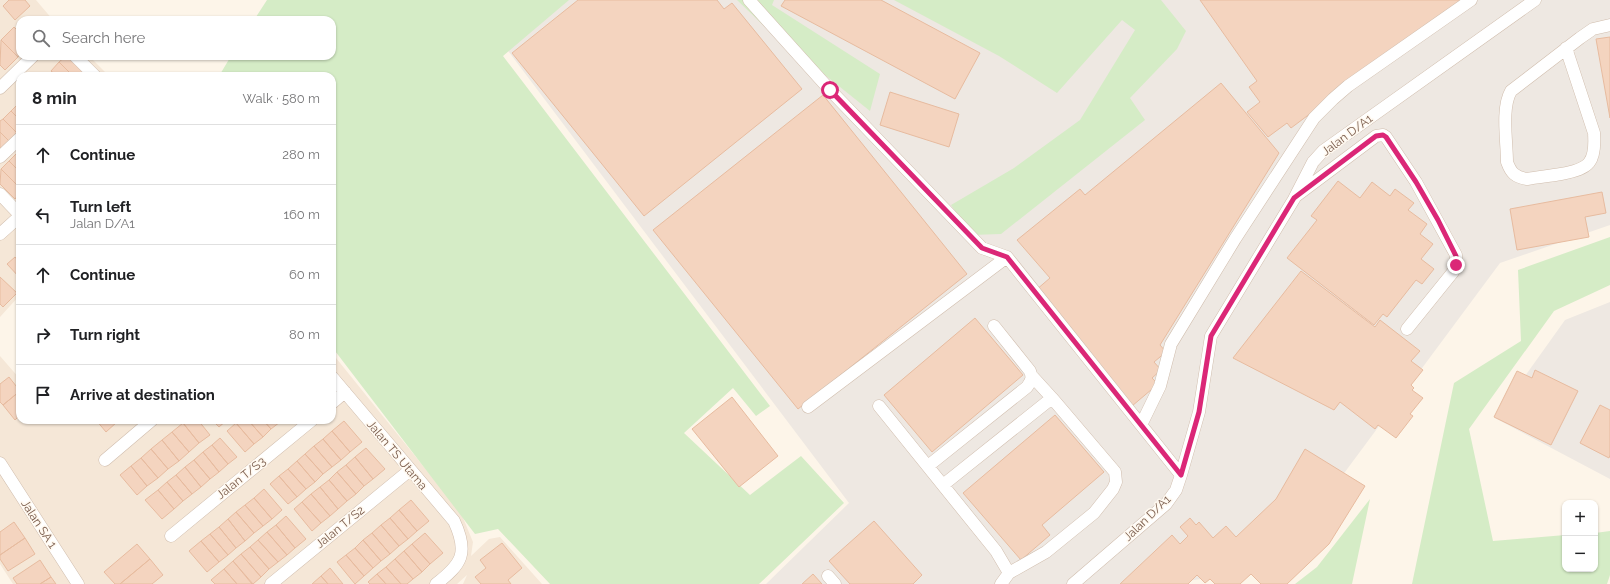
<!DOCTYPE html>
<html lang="en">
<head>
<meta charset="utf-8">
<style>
	:root { --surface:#fff; --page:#f6f6f6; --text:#202124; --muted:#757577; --line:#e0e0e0 }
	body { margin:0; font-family:Raleway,sans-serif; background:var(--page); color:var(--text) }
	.controls { position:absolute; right:12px; bottom:12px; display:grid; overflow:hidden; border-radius:8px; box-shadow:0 1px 3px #0004 }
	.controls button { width:36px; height:36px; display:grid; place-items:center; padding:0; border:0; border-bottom:1px solid var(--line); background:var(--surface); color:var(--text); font:20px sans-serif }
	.stop { position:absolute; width:12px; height:12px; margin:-9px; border:3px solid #db2777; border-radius:50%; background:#fff }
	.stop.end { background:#db2777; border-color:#fff; box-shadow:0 1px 4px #0008 }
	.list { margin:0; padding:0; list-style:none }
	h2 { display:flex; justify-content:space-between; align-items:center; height:52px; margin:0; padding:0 16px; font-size:17px }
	h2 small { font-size:13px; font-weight:400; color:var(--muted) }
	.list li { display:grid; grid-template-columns:26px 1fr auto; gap:12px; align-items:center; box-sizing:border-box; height:60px; padding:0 16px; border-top:1px solid var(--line) }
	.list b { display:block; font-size:15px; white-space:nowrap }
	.list p { margin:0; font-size:13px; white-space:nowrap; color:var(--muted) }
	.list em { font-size:13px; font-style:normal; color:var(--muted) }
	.icon { flex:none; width:22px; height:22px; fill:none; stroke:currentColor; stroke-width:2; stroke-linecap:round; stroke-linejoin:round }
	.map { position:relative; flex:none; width:1610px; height:584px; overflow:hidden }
	.search { position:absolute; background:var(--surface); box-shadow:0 1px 3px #0004; left:16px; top:16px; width:320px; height:44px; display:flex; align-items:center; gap:10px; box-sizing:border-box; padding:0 14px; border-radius:12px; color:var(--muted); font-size:15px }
	.panel { position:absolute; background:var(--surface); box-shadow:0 1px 3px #0004; left:16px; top:72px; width:320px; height:352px; border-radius:12px }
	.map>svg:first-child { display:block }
</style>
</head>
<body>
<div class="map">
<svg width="1610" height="584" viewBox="0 0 1610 584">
	<rect width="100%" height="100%" fill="#fdf5e9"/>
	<path fill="#f5e7d7" d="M0,0h36l17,20h-33v36h69l20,20h-89v219l-20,22z
		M332,353l129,160 12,29 -2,14 18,-17 11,-2 42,47h-79l4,-9 -10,9h-444l-13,-20v-208l20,23v41h312z"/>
	<path fill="#eee8e2" d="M506,0h1104v225l-110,38 -227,306 -108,15h-399l83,-81 -365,-484z
		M1610,302v177l-115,-61 70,-98z"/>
	<path fill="#d5ecc6" d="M267,0h302l-66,56 267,350 -14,10 -23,-28 -49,45 66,62 51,-39 43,47 -85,81h-209l-52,-55 -23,5 -143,-187v-271h-113l12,-20h101v-36h-78z
		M737,0h37l-2,5 108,69 -10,37 -105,-84z
		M894,0h267l25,31 -9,18 -47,49 15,22 -144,114 -30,1 -20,-30 63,-37 66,-48 55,-90 -13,-10 -65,73 -58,-37z
		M1610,237v48l-56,26 -85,118 24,112 72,-6v34h30v-36l15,-2v44l-3,9h-195l42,-201 67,-42 -3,-71z
		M1370,499l-18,85h-57l22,-17z"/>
	<path fill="#f4d4bf" stroke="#e7bb9f" d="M9,0h16l5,6 -15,14 -12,-14z
		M578,0h139l7,9 8,-6 70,86 -158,127 -132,-163z
		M785,0h96l99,53 -25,46 -174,-93z
		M1200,0h262l-171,128 -4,-5 -19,14 -21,-25 13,-10 -11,-15 8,-6z
		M14,27l6,6v21l-2,3 -17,-17z
		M1610,37v81l-14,-79z
		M1,40l17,17 -13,13 -5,-5z
		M66,56h3l18,17 -3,3h-11l-14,-14z
		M59,62l14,14h-16l-6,-5z
		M1221,83l58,70 -119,192 6,7 -12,10 7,8 -9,8 6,6 -26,22 -96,-116 14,-12 -33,-38 63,-51 5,6z
		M890,92l69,22 -10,33 -69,-22z
		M823,95l144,179 -169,135 -145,-179z
		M19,103l1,1v16l-9,-9z
		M11,111l9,9v16l-17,-17z
		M3,119l17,17 -6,10 -14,-14v-11z
		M0,132l14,14 -8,8 -6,-6z
		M17,153l3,2v17l-11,-11z
		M9,161l11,11v16l-19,-19z
		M1,169l19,19v5l-5,6 -15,-15z
		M1338,181l22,17 12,-16 18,14 5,-7 19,14 -6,7 19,14 -7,10 13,10 -12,15 13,10 -12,15 -6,-4 -29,37 -4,-3 -9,11 -87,-67 30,-38 -6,-4z
		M1602,192l4,21 -21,4 4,20 -72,13 -7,-41z
		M15,257l5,6v15l-13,-14z
		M1301,271l74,56 5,-7 40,31 -9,10 12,9 -12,15 3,3 -2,2 11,8 -13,16 3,2 -17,22 -18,-13 -3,4 -35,-27 -6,8 -101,-52z
		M0,277l17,16 -14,14 -3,-3z
		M975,318l48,57 -91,77 -48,-57z
		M1535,370l43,21 -27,54 -57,-28 23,-46 15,7z
		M9,377l11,14 -17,14 -3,-3v-18z
		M20,391v24l-5,5 -12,-15z
		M732,397l46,59 -39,31 -47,-58z
		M1600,405l10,5v45l-1,3 -29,-15z
		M1055,415l49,57 -62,53 8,10 -29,25 -58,-67z
		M96,420h19l2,2 -11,10z
		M186,420h12l12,15 -11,8 -16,-20z
		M212,420h15l-8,7z
		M240,420h8l15,17 -9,7 -18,-21z
		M248,420h15l8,9 -8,8z
		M263,420h15l2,2 -9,7z
		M344,421l18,21 -12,10 -18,-21z
		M183,423l16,20 -10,9 -17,-20z
		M236,423l18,21 -9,8 -18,-21z
		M332,431l18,21 -9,8 -18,-21z
		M172,432l17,20 -10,9 -17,-21z
		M220,438l17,19 -9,7 -16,-19z
		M323,439l18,21 -9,7 -18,-21z
		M162,440l17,21 -11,8 -17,-20z
		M212,445l16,19 -9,8 -16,-20z
		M314,446l18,21 -9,7 -18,-20z
		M366,448l19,21 -12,10 -18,-22z
		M151,449l17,20 -10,9 -17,-20z
		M1305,449l60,37 -36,58 -42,40h-26l-10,-10 -11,10h-25l-5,-5 -5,4 -8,-8 -9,9h-68l52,-49 8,9 8,-8 -8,-9 10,-9 6,7 3,-3 14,16 13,-12 10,11 40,-38z
		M203,452l16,20 -9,7 -16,-19z
		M305,454l18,20 -8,8 -18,-21z
		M355,457l18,22 -9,7 -18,-21z
		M141,458l17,20 -11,8 -16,-20z
		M194,460l16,19 -9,8 -16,-20z
		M297,461l18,21 -9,7 -18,-20z
		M346,465l18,21 -8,8 -19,-22z
		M131,466l16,20 -10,9 -17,-20z
		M185,467l16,20 -9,7 -16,-19z
		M288,469l18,20 -9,8 -18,-21z
		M337,472l19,22 -9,7 -18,-21z
		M176,475l16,19 -9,7 -16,-19z
		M279,476l18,21 -9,7 -18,-20z
		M329,480l18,21 -9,8 -18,-22z
		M167,482l16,19 -9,8 -16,-19z
		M320,487l18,22 -8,7 -19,-22z
		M264,489l18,21 -10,9 -18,-21z
		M158,490l16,19 -12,10 -17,-19z
		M311,494l19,22 -9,7 -19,-21z
		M254,498l18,21 -9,7 -18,-21z
		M411,500l18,21 -12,10 -18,-21z
		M302,502l19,21 -9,8 -18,-22z
		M245,505l18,21 -9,7 -18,-21z
		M399,510l18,21 -9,8 -18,-21z
		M236,512l18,21 -9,8 -17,-22z
		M286,516l20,23 -11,9 -19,-23z
		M390,518l18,21 -9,7 -18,-21z
		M228,519l17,22 -9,7 -17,-21z
		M874,521l48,54 -9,9h-63l-21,-23z
		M14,522l11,16 -25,17v-23z
		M276,525l19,23 -8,7 -20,-23z
		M381,525l18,21 -9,8 -18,-21z
		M219,527l17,21 -8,7 -18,-21z
		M267,532l20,23 -9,7 -20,-22z
		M372,533l18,21 -9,7 -18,-21z
		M425,533l18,20 -13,11 -18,-20z
		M210,534l18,21 -9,7 -18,-21z
		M25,538l10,16 -27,17 -8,-12v-4z
		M258,540l20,22 -9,7 -19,-22z
		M363,540l18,21 -8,7 -18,-20z
		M201,541l18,21 -12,10 -18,-21z
		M502,543l20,25 -14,12 3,4h-30l-6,-7 11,-9 -6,-8z
		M137,544l13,15 -30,25h-5l-11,-12z
		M412,544l18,20 -8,8 -18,-21z
		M250,547l19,22 -8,8 -20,-23z
		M355,548l18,20 -9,8 -18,-21z
		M404,551l18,21 -9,7 -18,-20z
		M241,554l20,23 -8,7 -20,-23z
		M346,555l18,21 -9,8 -18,-22z
		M150,559l13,16 -11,9h-32z
		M395,559l18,20 -6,5h-6l-15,-17z
		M40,560l11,17 -11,7h-23l-4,-6z
		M233,561l19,23h-15l-13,-15z
		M386,567l15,17h-15l-9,-10z
		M330,568l13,16h-15l-7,-8z
		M224,569l13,15h-22l-4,-4z
		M377,574l9,10h-16l-2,-2z
		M813,574l9,10h-20z
		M321,576l7,8h-16z
		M51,577l5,7h-16z"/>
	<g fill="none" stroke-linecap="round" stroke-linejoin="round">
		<g stroke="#d0bdad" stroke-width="13">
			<path id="minor" d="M749,0l81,90 152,158 25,9 174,218
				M1566,48l28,85c2,29 -4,36 -33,41 -11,2 -23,3 -34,5 -12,-2 -16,-6 -20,-17 0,-20 -6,-54 4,-71l69,-53 13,-9 17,-4
				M75,56l20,20
				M0,88l33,-32
				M0,157l20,-19
				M0,194l20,21
				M1296,196l80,-60 7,-1 3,2 30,45 40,73v10l-3,7 -46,57
				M0,234l20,-18
				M332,377l122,144c15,32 8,43 -18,63
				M332,403l13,-11
				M879,406l117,145 13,22 -8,11
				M808,407l199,-150
				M1141,425l19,-39 11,-42 64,-105 79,-121 19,-19 15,-13 123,-86
				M105,460l47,-40
				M0,463l78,121
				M928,466l99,-79c4,-6 6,-9 3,-16l-36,-45
				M943,485l109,-87 -20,-22
				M171,536l141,-116
				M1009,573l37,-21 48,-39 19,-24 3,-7 -1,-10 -63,-74
				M828,576l7,8
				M271,584l139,-114
				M1073,584l93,-80 10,-14 5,-15 18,-63 12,-76 83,-137 19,-37 10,-11 212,-151"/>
		</g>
		<use href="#minor" stroke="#fff" stroke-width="12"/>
	</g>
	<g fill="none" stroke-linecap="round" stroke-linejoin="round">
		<path stroke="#db2777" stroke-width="5" d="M830,90l152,158 25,9 174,218 18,-63 12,-76 83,-138 82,-62 7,-1 3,2 30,45 22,38 18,36v9"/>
	</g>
	<g text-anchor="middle" stroke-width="3" stroke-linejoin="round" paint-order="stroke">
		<g font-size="12" fill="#795b4b" stroke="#fff9f0">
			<text transform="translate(1347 135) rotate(-37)" y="4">Jalan D/A1</text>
			<text transform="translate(397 455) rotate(50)" y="4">Jalan TS Utama</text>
			<text transform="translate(241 478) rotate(-39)" y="4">Jalan T/S3</text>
			<text transform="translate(1147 518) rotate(-44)" y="4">Jalan D/A1</text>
			<text transform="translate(39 524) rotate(57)" y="4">Jalan SA 1</text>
			<text transform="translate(340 527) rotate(-39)" y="4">Jalan T/S2</text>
		</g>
	</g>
</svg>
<div class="controls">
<button>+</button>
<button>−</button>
</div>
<div class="stop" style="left:830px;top:90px"></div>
<div class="stop end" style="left:1456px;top:265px"></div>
<div class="search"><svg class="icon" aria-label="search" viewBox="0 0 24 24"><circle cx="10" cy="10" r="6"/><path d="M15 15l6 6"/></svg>Search here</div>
<section class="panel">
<h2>8 min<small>Walk · 580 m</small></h2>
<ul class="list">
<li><svg class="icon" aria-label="ahead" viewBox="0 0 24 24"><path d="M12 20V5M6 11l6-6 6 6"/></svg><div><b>Continue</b></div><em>280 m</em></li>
<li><svg class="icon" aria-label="left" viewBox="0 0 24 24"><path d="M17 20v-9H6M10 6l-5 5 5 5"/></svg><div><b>Turn left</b><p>Jalan D/A1</p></div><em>160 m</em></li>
<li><svg class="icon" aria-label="ahead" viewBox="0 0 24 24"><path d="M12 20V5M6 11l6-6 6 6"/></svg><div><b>Continue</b></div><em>60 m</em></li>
<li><svg class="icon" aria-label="right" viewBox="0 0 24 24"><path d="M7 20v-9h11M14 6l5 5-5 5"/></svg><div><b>Turn right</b></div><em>80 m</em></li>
<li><svg class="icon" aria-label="arrive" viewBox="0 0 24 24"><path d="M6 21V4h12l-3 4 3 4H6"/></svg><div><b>Arrive at destination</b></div></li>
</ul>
</section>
</div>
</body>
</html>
